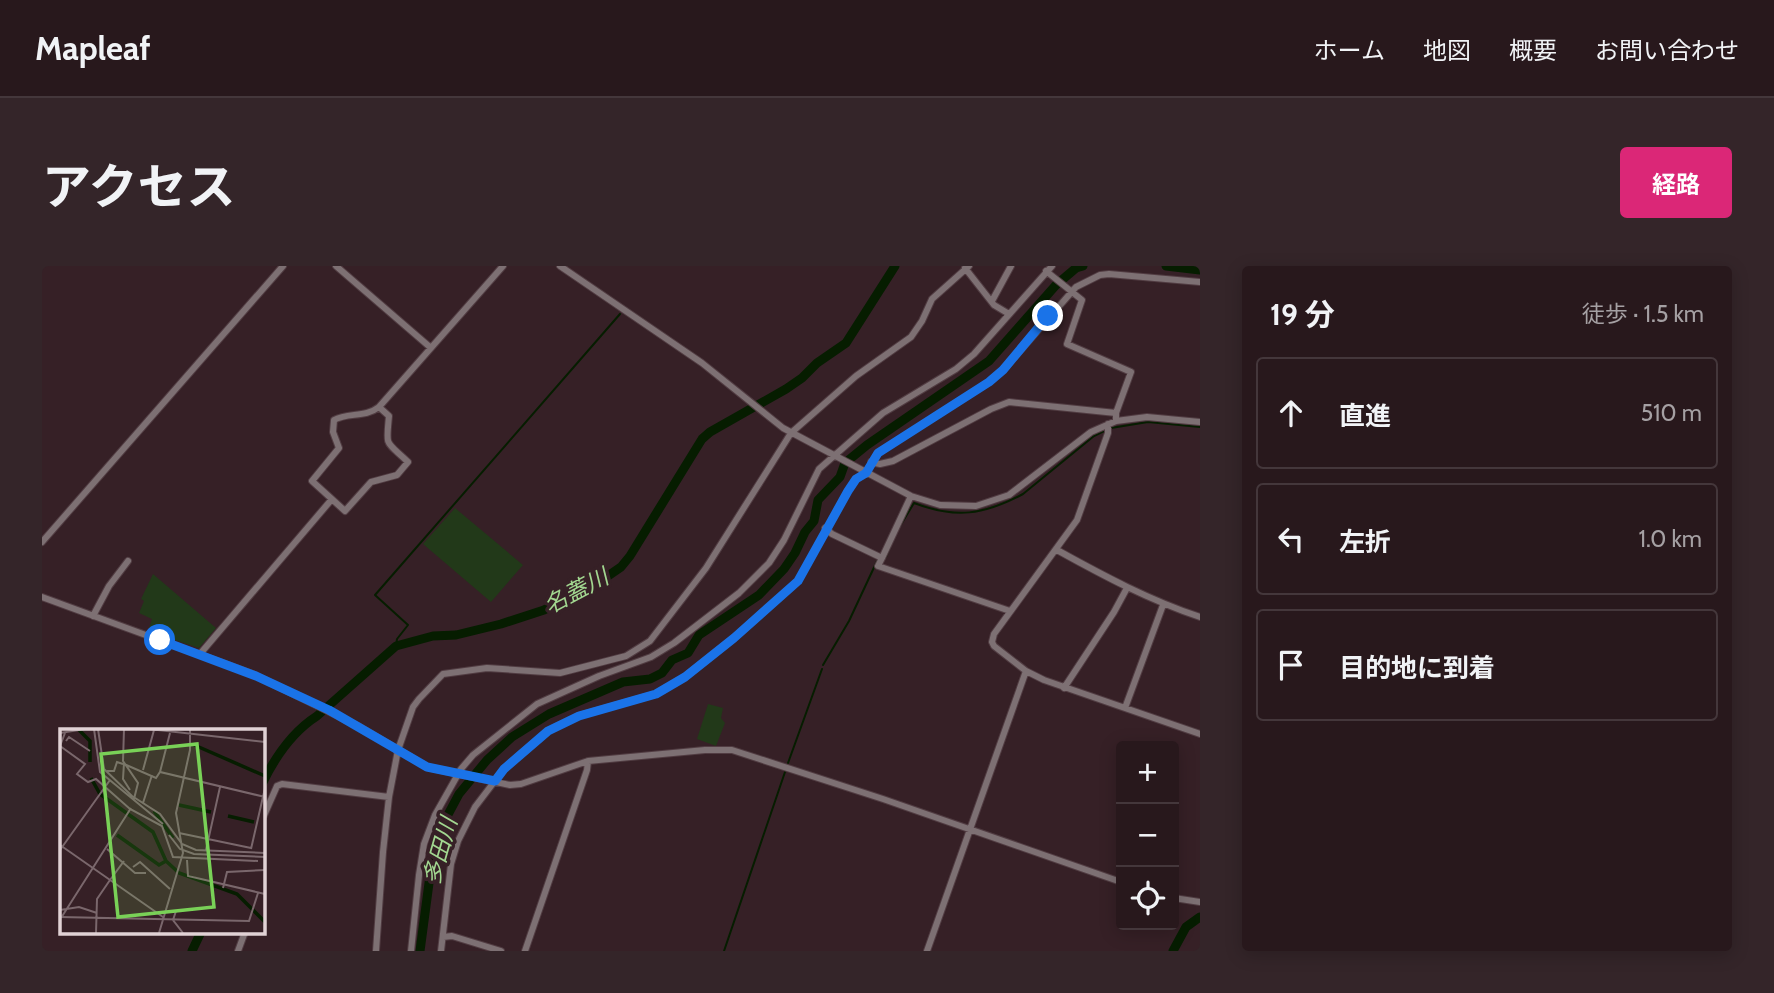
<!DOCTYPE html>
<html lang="ja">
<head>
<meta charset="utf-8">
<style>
	:root { --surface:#28181c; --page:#342529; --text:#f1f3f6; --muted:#a5a0a3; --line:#44373b; --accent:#db2777 }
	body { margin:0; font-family:Cabin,"Noto Sans JP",sans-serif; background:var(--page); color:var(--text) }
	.controls { position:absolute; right:21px; bottom:21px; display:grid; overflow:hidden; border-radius:7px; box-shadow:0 4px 18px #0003 }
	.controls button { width:63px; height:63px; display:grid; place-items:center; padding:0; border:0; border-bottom:2px solid var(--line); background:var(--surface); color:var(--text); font:35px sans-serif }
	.stop { position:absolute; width:21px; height:21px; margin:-16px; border:5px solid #1a73e8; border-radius:50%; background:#fff }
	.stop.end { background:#1a73e8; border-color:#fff; box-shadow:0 2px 7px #0008 }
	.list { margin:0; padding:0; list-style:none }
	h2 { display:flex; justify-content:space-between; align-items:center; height:91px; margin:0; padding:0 28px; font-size:30px }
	h2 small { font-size:23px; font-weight:400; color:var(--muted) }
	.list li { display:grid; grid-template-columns:46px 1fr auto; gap:21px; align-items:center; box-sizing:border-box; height:112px; margin:0 14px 14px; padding:0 14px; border:2px solid var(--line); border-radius:7px }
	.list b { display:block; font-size:26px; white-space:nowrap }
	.list em { font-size:23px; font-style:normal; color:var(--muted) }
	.icon { flex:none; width:38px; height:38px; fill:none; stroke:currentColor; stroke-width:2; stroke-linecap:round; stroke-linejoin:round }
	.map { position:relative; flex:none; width:1158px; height:685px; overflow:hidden; border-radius:7px }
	header { display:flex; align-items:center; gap:42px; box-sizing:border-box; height:98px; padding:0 35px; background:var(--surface); border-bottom:2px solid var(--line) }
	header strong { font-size:33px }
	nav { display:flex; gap:38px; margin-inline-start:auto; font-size:24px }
	.intro { display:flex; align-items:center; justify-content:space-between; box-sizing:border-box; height:168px; padding:0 42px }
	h1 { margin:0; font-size:49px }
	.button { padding:18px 32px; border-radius:7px; background:var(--accent); color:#fff; font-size:24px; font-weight:700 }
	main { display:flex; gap:42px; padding:0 42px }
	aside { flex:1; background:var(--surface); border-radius:7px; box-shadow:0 4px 18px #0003 }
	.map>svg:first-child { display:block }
</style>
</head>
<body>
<header>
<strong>Mapleaf</strong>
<nav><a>ホーム</a><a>地図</a><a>概要</a><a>お問い合わせ</a></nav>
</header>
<div class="intro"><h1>アクセス</h1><a class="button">経路</a></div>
<main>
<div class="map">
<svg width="1158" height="685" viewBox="0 0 1158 685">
	<rect width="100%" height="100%" fill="#362026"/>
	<path fill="#223919" d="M413,242l68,57 -32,37 -68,-58z
		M111,308l63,54 -17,20 -51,-17 4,-12 -13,-6 5,-12 -3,-2z
		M666,438l15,4 -2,10 4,5 -9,23 -19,-7z"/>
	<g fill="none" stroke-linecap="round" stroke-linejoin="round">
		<path stroke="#061d00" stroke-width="2" d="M1069,162l37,-6 52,5
			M858,260l14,-23c42,16 69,12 109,-9l71,-58 12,-6
			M844,291l4,-10
			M354,380l1,-7 11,-14 -33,-30 245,-281
			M781,399l26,-44 28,-60
			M746,497l34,-94
			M682,685l61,-179"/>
		<path stroke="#061d00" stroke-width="9" d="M1124,0l34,4
			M220,518c13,-27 30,-52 55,-68l79,-70 37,-10 23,-1 45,-11 43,-14 61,-32 16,-11 9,-11 72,-117 8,-7 76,-43 16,-11 15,-15 29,-20 49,-77
			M150,685l9,-19
			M378,685l11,-83 12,-44 16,-30 28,-34 25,-23 37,-23 74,-32 27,-3 12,-6 10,-13 16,-7 11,-18 60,-40 25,-26 11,-16 10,-21 9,-11 4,-21 22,-23 5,-14 22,-18 122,-84 67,-76 20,-17 7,-2
			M1131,685l13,-24 14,-10"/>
		<g stroke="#513c42" stroke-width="8">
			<path id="minor" d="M294,0l95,82
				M518,0l142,97 81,65 128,68 29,9 36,1 33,-11 82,-63 25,-11 31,-4 53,5
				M923,2l29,37 15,9
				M1004,5l36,29 -15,44 64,28 -15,41
				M950,35l19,-35
				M337,141l10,9c-3,32 -4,24 19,46l-11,13 -26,7 -26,29 -33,-30 27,-33 -6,-16 1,-12c14,-8 31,-2 45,-13l124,-141
				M1066,158v9l-31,87 -83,114 -2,8 2,4 32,25 18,9 156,54
				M829,196l9,2 13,-3 98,-52 18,-7 107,11v8
				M783,262l7,6 50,24 -4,8 132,45
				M0,276l241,-276
				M1015,284c47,26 92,50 143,67
				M840,292l29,-62
				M0,331l213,78 103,51 69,41 83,18 11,-1 67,-23 117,-11h27l151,49 238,83
				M51,350l16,-30 19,-25
				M158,388l132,-155
				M1022,422l50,-76 13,-24
				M1083,442l38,-103
				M220,554l15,-34 5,-2 107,13
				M1132,632l26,4
				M401,671l9,-1 49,15
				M196,685l7,-19
				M334,685l7,-99 6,-55 9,-47 15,-43 6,-8 24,-25 44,-6 73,5 66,-17 24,-15 56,-73 85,-135 65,-57 55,-39 11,-16 10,-22 37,-33
				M369,685l8,-76 5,-31 11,-29 26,-46 12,-14 64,-51 62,-28 52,-19 23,-14 65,-50 30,-30 15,-23 35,-71 64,-56 73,-44 18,-15 78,-88
				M399,685l10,-87 7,-23 17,-34 29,-38 44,-38 30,-15 78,-22 29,-17 49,-39 64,-57 50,-90 8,-12 10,-6 12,-20 111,-71 14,-12 73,-83 24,-12 9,-1 91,8
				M483,685l62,-181 1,-9
				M885,685l99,-280"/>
		</g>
		<use href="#minor" stroke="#7d7073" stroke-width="6"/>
	</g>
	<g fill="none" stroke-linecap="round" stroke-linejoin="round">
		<path stroke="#1a73e8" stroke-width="9" d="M118,374l96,36 73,34 98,57 68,14 9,-12 44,-38 31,-15 77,-22 29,-17 49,-39 64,-57 50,-90 8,-12 10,-6 12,-20 111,-71 14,-12 45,-54"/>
	</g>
	<g text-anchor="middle" stroke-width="7" stroke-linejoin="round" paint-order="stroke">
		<g font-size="23" font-style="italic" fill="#a2d790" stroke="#362026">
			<text transform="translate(534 325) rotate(-28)" y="8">名蓋川</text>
			<text transform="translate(398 585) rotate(-74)" y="8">多田川</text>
		</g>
	</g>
	<g transform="translate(18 463)">
		<rect width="205" height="205" fill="#362026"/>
		<path fill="none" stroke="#061d00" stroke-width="3.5" d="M19,1l11,11v21M132,15l73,32M31,49l9,16 53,38 13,29 13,12 58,21 28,28M119,76l32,7M94,82l19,27M168,87l26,6M57,106l42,30 7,-4"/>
		<path fill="none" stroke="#7a676c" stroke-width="2" d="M34,0l6,43 63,52M38,0l6,40 28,27 28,18 22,30 14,6 69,3M64,0l-1,32 15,22 -4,16M89,0l116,13M0,4l25,-4M5,4l-5,13 25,18 -8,10 11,8 8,-3 34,30 32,17 11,31 85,4M6,12l3,-4 21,14M64,34l-1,16 7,11M64,35l32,14 4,-6 105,25M83,41l11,-40M47,42h7l3,-9 6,2M100,43l10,-39M83,74l9,-28M119,104l72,15M109,106l11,14 14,5 71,3M0,116l103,72M47,120l28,24h11M191,120l14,-61M0,121l50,-70M146,121l14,-63M127,131l1,16 77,18M73,138l7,-5 30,27M50,151l14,-19M163,159l4,-16 38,-2M0,181l19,-3 18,6M116,182l-3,9 10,13M0,188l189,4 9,-28M1,189l70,-110M36,204l1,-34 13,-19M99,204l24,-80 -7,-40 14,-63v-21"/>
		<path fill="#79d157" fill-opacity="0.15" stroke="#79d157" stroke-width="3.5" d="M137,15l17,163 -96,10 -17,-163z"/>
		<rect width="205" height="205" fill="none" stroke="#e1d2d5" stroke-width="3.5"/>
	</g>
</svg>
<div class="controls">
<button>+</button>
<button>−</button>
<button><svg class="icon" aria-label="locate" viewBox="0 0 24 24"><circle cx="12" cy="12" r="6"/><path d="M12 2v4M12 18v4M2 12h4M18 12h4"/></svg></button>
</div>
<div class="stop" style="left:118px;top:374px"></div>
<div class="stop end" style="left:1006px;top:50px"></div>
</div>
<aside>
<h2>19 分<small>徒歩 · 1.5 km</small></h2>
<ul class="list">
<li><svg class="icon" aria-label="ahead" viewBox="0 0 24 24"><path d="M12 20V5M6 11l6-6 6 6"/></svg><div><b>直進</b></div><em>510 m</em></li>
<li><svg class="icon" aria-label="left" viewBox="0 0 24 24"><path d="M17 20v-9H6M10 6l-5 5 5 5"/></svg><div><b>左折</b></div><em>1.0 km</em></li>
<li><svg class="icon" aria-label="arrive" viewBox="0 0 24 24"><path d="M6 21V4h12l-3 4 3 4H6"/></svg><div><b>目的地に到着</b></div></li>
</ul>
</aside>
</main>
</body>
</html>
